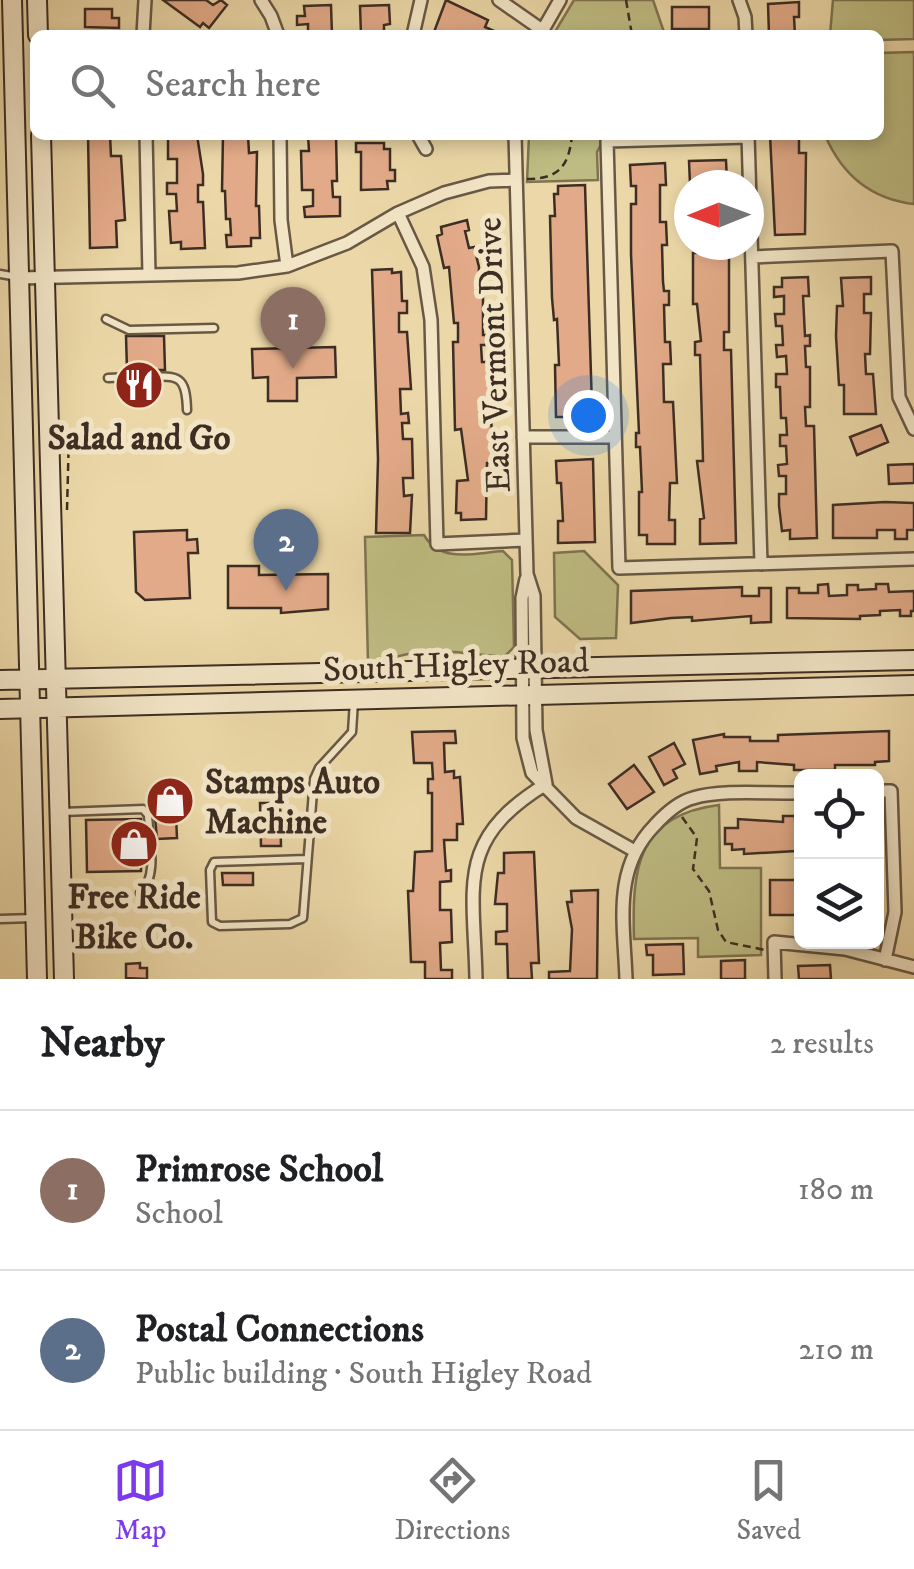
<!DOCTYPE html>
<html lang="en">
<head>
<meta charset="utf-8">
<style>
	:root { --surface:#fff; --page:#f6f6f6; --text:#202124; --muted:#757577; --line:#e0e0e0; --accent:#7c3aed }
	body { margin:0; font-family:"IM FELL DW Pica",serif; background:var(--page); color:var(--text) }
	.controls { position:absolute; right:30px; bottom:30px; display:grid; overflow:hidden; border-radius:15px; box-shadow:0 5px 15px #0003 }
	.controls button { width:90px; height:90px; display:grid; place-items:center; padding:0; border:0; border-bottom:2px solid var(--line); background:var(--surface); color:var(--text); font:50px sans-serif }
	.compass { position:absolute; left:674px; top:170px; width:90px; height:90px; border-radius:50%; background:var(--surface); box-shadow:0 5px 15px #0003; rotate:269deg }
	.you { position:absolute; left:588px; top:415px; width:35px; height:35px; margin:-25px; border:8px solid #fff; border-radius:50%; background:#1a73e8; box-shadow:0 0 0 15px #1a73e833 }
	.badge { display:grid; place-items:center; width:65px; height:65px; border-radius:50%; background:var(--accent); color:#fff; font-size:32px; font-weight:700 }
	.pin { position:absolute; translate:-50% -82px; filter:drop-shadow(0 2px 5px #0008) }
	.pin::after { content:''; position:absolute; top:52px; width:35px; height:30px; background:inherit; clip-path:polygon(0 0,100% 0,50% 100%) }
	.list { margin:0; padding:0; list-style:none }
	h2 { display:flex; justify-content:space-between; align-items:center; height:130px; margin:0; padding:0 40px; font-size:42px }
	h2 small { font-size:32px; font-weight:400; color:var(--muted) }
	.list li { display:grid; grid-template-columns:65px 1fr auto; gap:30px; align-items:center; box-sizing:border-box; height:160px; padding:0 40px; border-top:2px solid var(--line) }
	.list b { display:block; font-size:38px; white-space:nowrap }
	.list p { margin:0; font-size:32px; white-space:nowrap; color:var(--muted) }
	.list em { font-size:32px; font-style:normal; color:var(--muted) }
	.icon { flex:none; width:55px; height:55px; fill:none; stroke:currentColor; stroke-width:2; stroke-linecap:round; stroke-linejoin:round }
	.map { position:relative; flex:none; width:914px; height:979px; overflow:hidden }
	.search { position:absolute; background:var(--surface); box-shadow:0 5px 15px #0003; left:30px; right:30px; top:30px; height:110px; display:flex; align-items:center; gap:25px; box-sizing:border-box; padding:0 35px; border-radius:15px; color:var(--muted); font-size:38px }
	.sheet { height:450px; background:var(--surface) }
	nav { display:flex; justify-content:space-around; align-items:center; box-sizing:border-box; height:140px; border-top:2px solid var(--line); background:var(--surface); font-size:28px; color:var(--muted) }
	nav a { display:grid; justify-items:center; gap:5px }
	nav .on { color:var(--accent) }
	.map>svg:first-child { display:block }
</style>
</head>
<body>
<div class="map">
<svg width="914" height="979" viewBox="0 0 914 979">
	<rect width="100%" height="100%" fill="#ebd7a7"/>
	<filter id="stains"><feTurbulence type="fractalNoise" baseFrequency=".002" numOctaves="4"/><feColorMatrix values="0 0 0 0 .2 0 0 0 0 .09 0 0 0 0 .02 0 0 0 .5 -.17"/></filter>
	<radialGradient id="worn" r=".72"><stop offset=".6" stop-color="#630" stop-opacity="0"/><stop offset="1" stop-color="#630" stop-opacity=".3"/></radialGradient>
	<path fill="#bebc82" stroke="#7e7452" stroke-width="2.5" d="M574,0h79l12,35h-112z
		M833,0h81v39l-35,1v-5h-49z
		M914,52v152c-44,-5 -72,-29 -89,-69h54v-82z
		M529,135h77l-9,17 1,28 -71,2z
		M424,535c17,29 50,18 79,16l9,9 2,87 -10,10 -49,-5 -47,2 -40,9 -3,-126z
		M584,551l34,34 -2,53 -36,1 -25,-22 -1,-64z
		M719,805l1,63h41v87l-63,2v-19l-64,1c-2,-69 2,-124 85,-134z"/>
	<path fill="#e2aa88" stroke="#3d2d23" stroke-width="2.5" d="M163,0h43l7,5 8,-5 6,5 -18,23 -6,-5 -3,4z
		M446,0l42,20 -3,7 18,8h-61l-8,-3z
		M799,2v15h-5l1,18h-26l-1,-31z
		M331,5l1,30h-24v-11l-11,1v-9h8l-1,-10z
		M389,5l1,19 -6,1v10h-23l-1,-29z
		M672,7h37v22h-37z
		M85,9h27v9h7v10l-34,-1z
		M88,135h22l1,21h10l4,64 -9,1 1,26 -27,1z
		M168,135h29l6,39v11h-5v17h5l2,46 -24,1v-7l-10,1 -2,-32h8l-1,-17h-9v-11h10v-24h-9z
		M223,135h25l1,18 8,-1 -1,54h3l1,32h-9v8l-24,1 -1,-12h5l-1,-16h-4l-1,-28h-3z
		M308,135h28l1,46h-5l1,16h7v19l-35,1 -1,-10 9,-1v-16h-11l-1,-39h8z
		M770,135h29v18h7l-1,81 -30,1z
		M356,143h28v6h6v21h5v11h-8l1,8 -27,1v-38h-5z
		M726,160l1,22 -37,2 -1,-23z
		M665,163l1,22h-6v37h6l1,23h-5l1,37 1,9h5v14h-5l1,37h5l1,22h-8l1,38h9l4,81h-7l-1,37h6v24h-28v-9h-8v-43h3l-2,-45h-4v-14h3l-8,-179v-50h5v-18h-5l-1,-21z
		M585,185l7,222h-8v10h-28l-1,-52h4l-2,-46 -3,1 -2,-22 -2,-82h5l-1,-22h4v-8z
		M467,220l2,10 -4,1 4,17 5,-1 5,20 -1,23h5v45h3v10h-5l1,17h7l4,101h-6l-1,56 -25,1v-7h-5l1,-32 11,-1 -7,-51 -6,1 -2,-88h5v-19h-4l-5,-56 -5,1 -7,-32 5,-2 -1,-7z
		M720,252v4h9v76h-5v18h7l5,193 -36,1v-25l4,-1 -7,-57h6l-1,-38 -2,-68h-5v-13l6,-1 -4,-37h-4v-51z
		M392,269v4l9,-1 1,29h5v12h-8v19h8l4,57h-11l1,25 7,-1 1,10h-7l1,16h9l1,39h-10l1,18 8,-1 -2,38h-34l2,-74 -6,-189z
		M808,277l1,19h-6l2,40 5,-1v11h-5l1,21h4v40h-5l1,19h8l3,112 -27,1v-9l-8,1 -3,-25v-12h7v-18h-7l-1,-11 9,-1 -1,-18h-6v-11h7l-1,-17h-5l-1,-31h-4v-13h11l-1,-18 -9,1 -1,-12h7l-1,-19h-6l-1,-12h9v-18l-10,1v-10h8v-9z
		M871,277v17h-7v19h7l-1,41h-5l1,20h7l3,40h-32v-29h-5l-3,-49 1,-30h6l-2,-28z
		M126,336h38l1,34h-21l-6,4 -11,-4z
		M335,347l1,30 -39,1v23h-29v-24l-15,1 -1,-29z
		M138,380l16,4v5l-30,5v-10z
		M881,425l7,17 -31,13 -7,-18z
		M593,459l2,83 -37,1v-22h5l-2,-38h-4l-1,-22z
		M914,464v19l-25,1 -1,-19z
		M885,502l29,1v27h-7v9h-12v-9h-18v8h-44v-33z
		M187,530v10l10,-1 1,14h-10l2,45 -45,2 -9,-8 -2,-60z
		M228,566h31v9l69,-1v35l-47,4v-5h-53z
		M828,584l1,12 18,-1v-10h11v5l18,-1v-5h12l1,8 25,-1v20h-3v5h-11v-6l-20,1v4l-20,1v3l-73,-1v-30h12v5h19v-8z
		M742,587v9h17v-8h12v34l-20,1v-7l-59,5v-4l-21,1 -40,5v-32z
		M455,731l1,12h-12l1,29 9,-1v7l6,-1 3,47h-6v16h-13l2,31 5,-1v11l-11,1v28h11l1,32 -12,1 1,27h11v9h-27v-17h-14l-3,-71h5l2,-39 17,-1v-58h-4v-14h5l-1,-16h-18l-2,-31z
		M889,731v30l-14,1v3h-40v5h-41v-5l-37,-3v9h-18v-9l-23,4 1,5 -17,3 -7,-34 31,-6v3h26v4h28v-6z
		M674,743l11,21 -12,6 4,8 -13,7 -15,-28z
		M634,765l20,27 -27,17 -18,-25z
		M180,786v30h-4l1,22 -20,1 -2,-22h5l-1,-30z
		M260,803h20l1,43h-20z
		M783,816h12l1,35 -52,3v-5l-12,1v-6h-7v-16h13v-9l45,3z
		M141,819v52l-54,1 -1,-52z
		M534,852l5,111h-8l1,16h-24l-1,-35h-11v-12l11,-1v-27h-12l3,-31h6v-20z
		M222,873h31v12h-30z
		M770,880h26v35h-26z
		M598,890l-1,89h-48v-7l21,-1 2,-42 -5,-27h5l-1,-11z
		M683,944l1,30 -31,1v-20h-6l-1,-10z
		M745,960v19h-24v-18z
		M140,963v5h7v11l-21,-1v-14z
		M830,965l1,14h-32l-1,-13z"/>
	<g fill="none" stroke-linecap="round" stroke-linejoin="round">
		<g stroke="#685844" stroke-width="11">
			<path id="lane" d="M0,274l18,3
				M106,319l23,11 85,-2
				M144,377c33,-1 42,-4 43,33
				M108,378l24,-1
				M62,812l81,-3 5,6c1,23 11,62 -8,78
				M306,859l-92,3 -4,8 2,52 8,4 70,-2 13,-6 11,-139 5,-11 33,-36 2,-31
				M0,919l34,-1"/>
		</g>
		<g stroke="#685844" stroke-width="16">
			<path id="street" d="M261,0l10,16 7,19
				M499,0l43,30
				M739,0l6,17 1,18
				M143,35l2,-35
				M413,35l8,-35
				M540,35l20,-35
				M146,135l3,140
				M280,135l1,85 6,46
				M418,135l8,14
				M515,135l12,439 7,22 2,134 10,54
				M748,135l13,429
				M748,137l-141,4 12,427 295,-9
				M398,213l25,54 8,53 6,224 89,-4
				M752,257l140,-6 7,146 15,32
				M19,278l219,-5 49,-7 60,-23 51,-30 46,-20 45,-12 26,-1
				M523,437h92
				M526,579l-4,19 1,140 9,35 44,45 57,32
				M876,791h15l4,121 -10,48
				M476,979c-2,-95 -21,-139 70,-195
				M626,979c-2,-57 -14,-110 29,-154 10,-11 23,-23 38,-27 29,-9 77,-4 109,-5
				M775,979l-1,-37 71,7 69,18"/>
		</g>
		<g stroke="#3d2d23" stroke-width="22">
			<path id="secondary" d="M12,0l25,979
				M37,0l1,35
				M41,135l23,844
				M0,680l914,-20
				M0,709l914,-24"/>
		</g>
		<path stroke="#3d2d23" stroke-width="2.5" stroke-dasharray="8 5" stroke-linecap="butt" d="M626,0l6,35
			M527,179c32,0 42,-13 45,-44
			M67,510l2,-76 6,-5
			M682,817l15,21 -4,31 16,22 9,39 8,12 39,8"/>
		<use href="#lane" stroke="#f2e5c6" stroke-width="6"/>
		<use href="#street" stroke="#f2e5c6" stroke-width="11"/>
		<use href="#secondary" stroke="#f2e5c6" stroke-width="18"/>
	</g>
	<defs>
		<g id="restaurant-disc" transform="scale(2.5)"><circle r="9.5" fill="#8f2418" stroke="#f2e5c6"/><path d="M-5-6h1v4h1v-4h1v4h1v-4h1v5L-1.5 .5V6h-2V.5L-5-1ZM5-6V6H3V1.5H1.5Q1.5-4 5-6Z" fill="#fff"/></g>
		<g id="shop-disc" transform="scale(2.5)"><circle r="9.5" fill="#8f2418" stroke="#f2e5c6"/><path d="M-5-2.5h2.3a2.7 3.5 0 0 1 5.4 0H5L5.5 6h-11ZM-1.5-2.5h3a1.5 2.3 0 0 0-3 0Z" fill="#fff"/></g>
	</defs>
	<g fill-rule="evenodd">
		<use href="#restaurant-disc" x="139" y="385"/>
		<use href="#shop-disc" x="170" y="801"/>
		<use href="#shop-disc" x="134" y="844"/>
	</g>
	<g text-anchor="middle" stroke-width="10" stroke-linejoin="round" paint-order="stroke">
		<g font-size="35" fill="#3d2d23" stroke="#f2e5c6">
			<text transform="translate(493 355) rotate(-92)" y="12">East Vermont Drive</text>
			<text transform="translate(456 664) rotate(-2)" y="12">South Higley Road</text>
		</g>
		<g font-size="35" font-weight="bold" fill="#3d2d23" stroke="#f2e5c6">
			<text x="139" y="449">Salad and Go</text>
			<text x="205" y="793" text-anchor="start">Stamps Auto<tspan x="205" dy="40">Machine</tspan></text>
			<text x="134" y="908">Free Ride<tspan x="134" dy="40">Bike Co.</tspan></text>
		</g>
	</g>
	<rect width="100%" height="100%" filter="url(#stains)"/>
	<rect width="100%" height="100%" fill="url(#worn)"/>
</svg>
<div class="controls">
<button><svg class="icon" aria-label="locate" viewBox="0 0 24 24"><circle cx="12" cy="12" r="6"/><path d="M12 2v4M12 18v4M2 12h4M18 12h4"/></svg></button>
<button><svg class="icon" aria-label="layers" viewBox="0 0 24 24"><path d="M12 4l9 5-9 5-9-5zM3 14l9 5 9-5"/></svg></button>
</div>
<svg class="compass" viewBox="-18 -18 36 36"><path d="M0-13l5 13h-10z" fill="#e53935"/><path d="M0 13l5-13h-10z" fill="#757577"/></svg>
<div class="you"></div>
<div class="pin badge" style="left:293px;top:369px;background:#8d6e63">1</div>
<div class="pin badge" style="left:286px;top:591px;background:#5c6f8a">2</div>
<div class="search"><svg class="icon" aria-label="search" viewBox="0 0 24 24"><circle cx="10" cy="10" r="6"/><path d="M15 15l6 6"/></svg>Search here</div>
</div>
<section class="sheet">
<h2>Nearby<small>2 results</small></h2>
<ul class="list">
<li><span class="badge" style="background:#8d6e63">1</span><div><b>Primrose School</b><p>School</p></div><em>180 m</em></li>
<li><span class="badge" style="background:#5c6f8a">2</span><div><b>Postal Connections</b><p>Public building · South Higley Road</p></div><em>210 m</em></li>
</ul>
</section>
<nav>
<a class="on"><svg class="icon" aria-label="map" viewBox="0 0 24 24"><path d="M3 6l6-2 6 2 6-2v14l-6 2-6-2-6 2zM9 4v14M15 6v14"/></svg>Map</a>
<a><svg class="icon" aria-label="directions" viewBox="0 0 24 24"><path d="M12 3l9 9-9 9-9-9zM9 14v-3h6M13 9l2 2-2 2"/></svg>Directions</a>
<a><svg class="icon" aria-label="saved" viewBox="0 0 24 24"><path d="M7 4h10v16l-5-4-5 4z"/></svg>Saved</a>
</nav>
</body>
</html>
